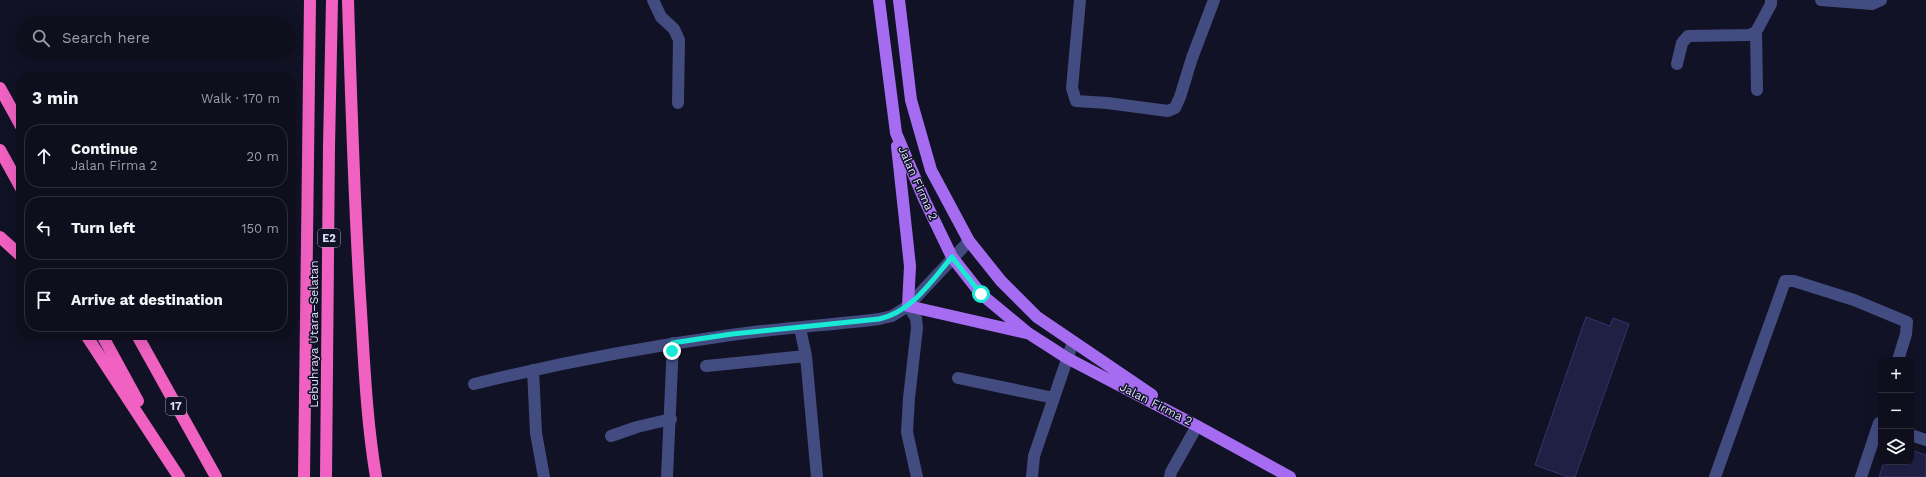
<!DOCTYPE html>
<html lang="en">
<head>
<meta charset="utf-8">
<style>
	:root { --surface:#0e0e1c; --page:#171725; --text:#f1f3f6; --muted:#9b9ca3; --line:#2e2e3b }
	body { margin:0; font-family:"Work Sans",sans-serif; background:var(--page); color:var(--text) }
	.controls { position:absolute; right:12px; bottom:12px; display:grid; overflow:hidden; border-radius:8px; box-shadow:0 4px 16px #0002 }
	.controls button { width:36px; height:36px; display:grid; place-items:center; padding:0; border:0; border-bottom:1px solid var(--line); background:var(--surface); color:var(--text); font:20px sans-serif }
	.stop { position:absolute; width:12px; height:12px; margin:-9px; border:3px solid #19e9d5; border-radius:50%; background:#fff }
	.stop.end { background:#19e9d5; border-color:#fff; box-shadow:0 1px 4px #0008 }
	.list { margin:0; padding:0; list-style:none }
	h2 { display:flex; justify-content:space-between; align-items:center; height:52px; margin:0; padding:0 16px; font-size:17px }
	h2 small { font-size:13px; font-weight:400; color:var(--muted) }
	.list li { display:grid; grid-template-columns:26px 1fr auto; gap:12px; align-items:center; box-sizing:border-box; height:64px; margin:0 8px 8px; padding:0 8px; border:1px solid var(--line); border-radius:16px }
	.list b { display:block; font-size:15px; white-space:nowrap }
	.list p { margin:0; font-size:13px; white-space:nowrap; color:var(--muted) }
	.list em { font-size:13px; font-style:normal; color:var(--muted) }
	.icon { flex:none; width:22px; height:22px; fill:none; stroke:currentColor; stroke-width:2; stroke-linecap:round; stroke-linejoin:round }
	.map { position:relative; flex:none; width:1926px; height:477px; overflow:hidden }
	.search { position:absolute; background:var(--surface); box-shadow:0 4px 16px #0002; left:16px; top:16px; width:280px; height:44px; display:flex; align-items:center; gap:10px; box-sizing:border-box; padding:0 14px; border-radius:22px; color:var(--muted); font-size:15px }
	.panel { position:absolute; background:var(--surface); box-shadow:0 4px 16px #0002; left:16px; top:72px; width:280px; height:268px; border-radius:16px }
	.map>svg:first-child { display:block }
</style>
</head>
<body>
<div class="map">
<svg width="1926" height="477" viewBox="0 0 1926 477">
	<rect width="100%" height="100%" fill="#121226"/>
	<path fill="#202045" stroke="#34346f" d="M1586,317l24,9 3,-8 16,6 -54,153h-7l-33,-12z
		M1911,450l15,5v22h-47l5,-15h27z"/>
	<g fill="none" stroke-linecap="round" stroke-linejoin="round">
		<path stroke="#424c80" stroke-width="12" d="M653,0l8,17 13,12 5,11 -1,63
			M1080,0l-8,88 4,13 31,2 61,8 7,-3 5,-11 12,-39 22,-58
			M1821,0l51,4 9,-4
			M1756,32l1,58
			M1677,64l5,-21 6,-7 61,-1 7,-3 15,-28v-4
			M908,306l8,12 1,10 -8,70 -2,34 10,45
			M800,328l6,28 11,121
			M706,366l100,-10
			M533,370l3,63 8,44
			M958,378l96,20
			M474,384c85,-21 170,-37 257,-49 49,-7 99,-10 148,-16l13,-3 16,-10 61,-65
			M1911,435l15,5
			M611,436l26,-9 34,-8
			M667,477l6,-134
			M1032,477l2,-21 39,-114
			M1170,477l1,-5 26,-46
			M1715,477l70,-196h9l60,19 53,22 -1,12 -8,26
			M1861,477l18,-54"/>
		<path stroke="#a56cf1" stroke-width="12" d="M879,0l17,133 28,66 28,58 29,37 47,39 39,25 130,68 93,51
			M899,0l12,100 20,70 38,71 32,40 36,36 115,78
			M897,146l13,120 -2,40 118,27"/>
		<path stroke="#f061c2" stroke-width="12" d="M348,0c3,99 6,197 12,296 4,60 6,122 16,181
			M0,88l21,38
			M0,150l21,38
			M0,237l21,19
			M86,335l93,142
			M102,335l36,66
			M137,335l79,142
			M304,477l6,-477
			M326,477l3,-330 3,-147"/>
	</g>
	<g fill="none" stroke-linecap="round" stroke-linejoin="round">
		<path stroke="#19e9d5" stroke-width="5" d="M672,351v-8l60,-9 147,-15c33,-7 52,-38 73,-62l29,37"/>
	</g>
	<g text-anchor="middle" stroke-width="3" stroke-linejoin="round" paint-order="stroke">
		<g fill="#121226" stroke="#9ea0bb" stroke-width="1">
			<rect x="318" y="229" width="22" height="18" rx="3"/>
			<rect x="166" y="397" width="20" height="18" rx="3"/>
		</g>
		<g font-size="11" font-weight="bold" fill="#daddfb">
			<text x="329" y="242">E2</text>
			<text x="176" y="410">17</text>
		</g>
		<g font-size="12" fill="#daddfb" stroke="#121226">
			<text transform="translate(918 183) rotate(66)" y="4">Jalan Firma 2</text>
			<text transform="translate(314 334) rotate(-90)" y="4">Lebuhraya Utara–Selatan</text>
			<text transform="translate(1156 404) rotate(27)" y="4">Jalan Firma 2</text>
		</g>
	</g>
</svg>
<div class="controls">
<button>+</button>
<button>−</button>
<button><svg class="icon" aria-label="layers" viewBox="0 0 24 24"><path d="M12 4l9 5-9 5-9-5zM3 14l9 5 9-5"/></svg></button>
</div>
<div class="stop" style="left:981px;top:294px"></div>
<div class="stop end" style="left:672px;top:351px"></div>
<div class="search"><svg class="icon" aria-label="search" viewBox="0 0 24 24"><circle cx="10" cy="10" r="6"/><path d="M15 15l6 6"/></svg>Search here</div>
<section class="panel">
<h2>3 min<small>Walk · 170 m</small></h2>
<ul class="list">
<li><svg class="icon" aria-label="ahead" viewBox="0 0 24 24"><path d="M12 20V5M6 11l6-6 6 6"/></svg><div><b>Continue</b><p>Jalan Firma 2</p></div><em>20 m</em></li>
<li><svg class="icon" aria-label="left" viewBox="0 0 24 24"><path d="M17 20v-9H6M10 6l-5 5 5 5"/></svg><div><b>Turn left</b></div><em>150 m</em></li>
<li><svg class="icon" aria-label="arrive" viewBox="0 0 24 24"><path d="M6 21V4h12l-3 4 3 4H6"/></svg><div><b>Arrive at destination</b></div></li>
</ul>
</section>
</div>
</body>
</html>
